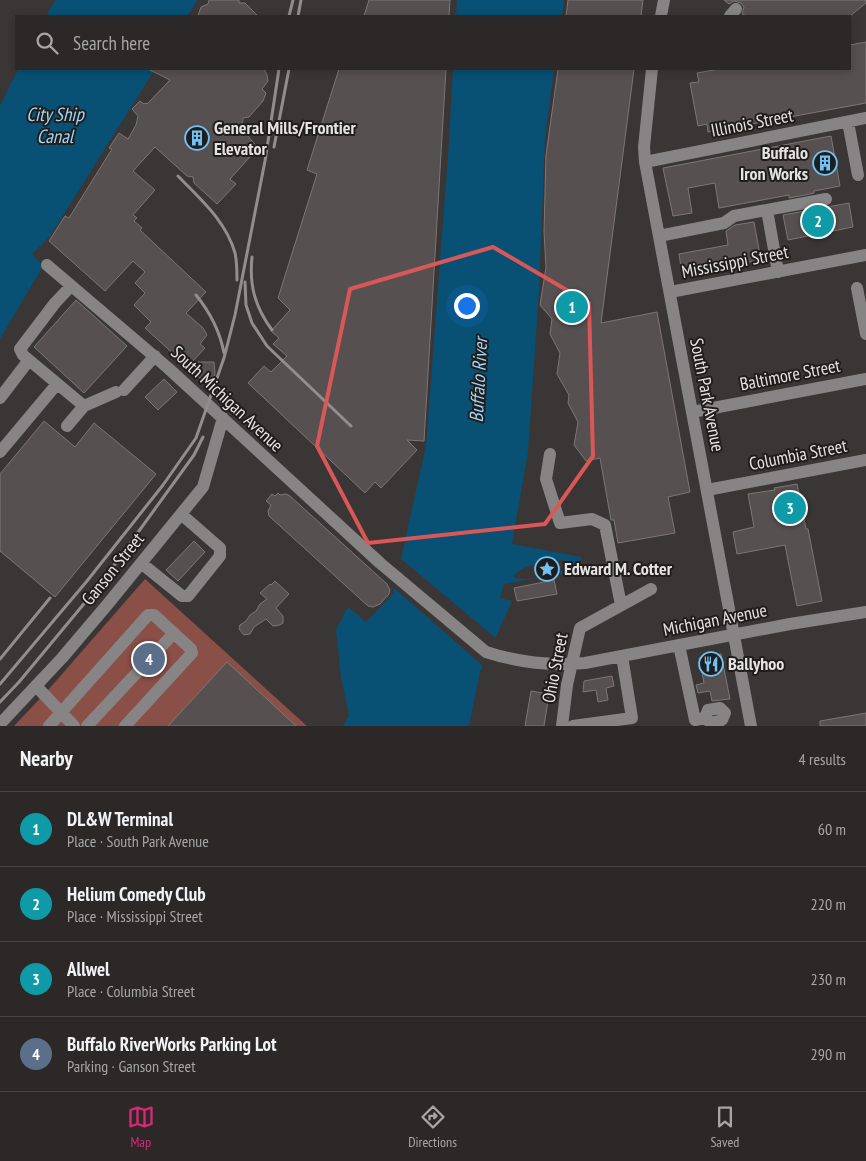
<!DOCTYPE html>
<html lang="en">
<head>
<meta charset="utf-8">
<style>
	:root { --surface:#2c2828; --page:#383434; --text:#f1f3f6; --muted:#a6a6a8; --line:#484445; --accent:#db2777 }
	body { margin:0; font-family:"PT Sans Narrow",sans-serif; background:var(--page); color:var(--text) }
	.you { position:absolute; left:466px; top:305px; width:18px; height:18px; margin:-12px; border:4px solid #fff; border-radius:50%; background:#1a73e8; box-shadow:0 0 0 8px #1a73e833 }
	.badge { display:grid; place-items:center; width:32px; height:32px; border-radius:50%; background:var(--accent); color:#fff; font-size:16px; font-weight:700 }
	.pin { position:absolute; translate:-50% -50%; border:2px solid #fff; box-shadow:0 1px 5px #0006 }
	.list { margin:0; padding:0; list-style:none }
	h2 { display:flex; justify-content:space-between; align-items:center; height:65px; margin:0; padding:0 20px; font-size:21px }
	h2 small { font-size:16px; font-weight:400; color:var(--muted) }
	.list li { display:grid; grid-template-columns:32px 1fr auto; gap:15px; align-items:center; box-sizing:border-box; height:75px; padding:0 20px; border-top:1px solid var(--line) }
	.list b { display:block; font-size:19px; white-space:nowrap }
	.list p { margin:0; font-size:16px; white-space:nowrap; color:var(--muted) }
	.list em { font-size:16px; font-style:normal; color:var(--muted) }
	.icon { flex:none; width:28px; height:28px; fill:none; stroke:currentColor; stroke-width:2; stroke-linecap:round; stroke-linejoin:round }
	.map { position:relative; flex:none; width:866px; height:726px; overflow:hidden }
	.search { position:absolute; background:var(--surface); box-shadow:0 2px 8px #0003; left:15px; right:15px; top:15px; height:55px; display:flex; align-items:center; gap:12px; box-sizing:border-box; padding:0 18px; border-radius:0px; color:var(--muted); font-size:19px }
	.sheet { height:365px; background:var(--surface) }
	nav { display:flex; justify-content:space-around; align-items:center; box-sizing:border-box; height:70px; border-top:1px solid var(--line); background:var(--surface); font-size:14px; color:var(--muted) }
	nav a { display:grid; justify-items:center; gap:2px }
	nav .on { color:var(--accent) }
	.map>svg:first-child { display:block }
</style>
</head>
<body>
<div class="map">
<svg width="866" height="726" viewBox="0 0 866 726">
	<rect width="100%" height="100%" fill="#3a3635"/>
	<path fill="#8a4f46" d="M145,579l162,147h-293l35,-37z"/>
	<path fill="#085174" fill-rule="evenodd" d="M55,0h143l-11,16h-141z
		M457,0h107l-2,16h-106z
		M18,69h137l-105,167 -18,18 11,12 -43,73v-233z
		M453,69h101l-9,69 -6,153 -11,161 -16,92 69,13 -2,14 -75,13 -4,14 12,3 -32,71 -11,54h-126l6,-11 -8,-38 -5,-47 12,-23 18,15 27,-28 33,-148 22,-290zM563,560l6,2 -1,5c-11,8 -42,16 -55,10 9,-13 35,-16 50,-17z"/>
	<path fill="#3a3635" d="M399,557l99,83 -13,28 -93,-82z"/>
	<path fill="#565150" stroke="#7c7776" d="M209,0h30v3h6l13,13h-60l3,-9 7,-3z
		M369,0h81l-1,16h-85z
		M568,0h75l-2,16h-75z
		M724,0h142v3l-16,13h-103l-5,-2 2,-7 -3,-4 -7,-2 -5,3z
		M866,42v61l-158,29 -1,-8 -9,2 -8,-43 9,-1 -2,-9 23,-4h130v-24z
		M148,69h116l3,6 1,6 -6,8 4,4 -3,8 -14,16 -6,1 -1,11 16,19 -28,31 6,5 -19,20 -23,-21 -1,-6 -6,-1 -32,-29 -22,24 22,19 -22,25 4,3 -3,3 8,7 -2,2 66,62 -20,21 17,15 4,7 -7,9 5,4 -13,14h22l1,11 -3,16 -67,-61 6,-6 -17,-17 11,-12 -10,-10 10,-11 -12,-11 -28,30 -56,-50 16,-25 4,2 43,-69 -3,-1 10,-15 9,6 8,-14 2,-9 -6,-7 8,-8 4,3 2,-1 1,1 23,-24z
		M339,69h107l-22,372 -17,-1 10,10 -36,38 -6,-6 -10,11 -117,-110 16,-17 7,6 16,-16 -14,-12 6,-6 -8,-7 19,-21 -12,-12 39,-124 -10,-4z
		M558,69h76l-33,254 56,-11 33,180 -22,5 7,36 -57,10 -4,-23h-3l-11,-62 -14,3 -12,-16 4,-23 -10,-19 1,-8 -12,-21 3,-21 -10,-19 2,-15 -12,-14 6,-38 -2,-35 2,-77z
		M831,136l9,50 -26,5v2l-9,2 -16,3v-3l-70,13 -4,-25 -27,5 4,25 -19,3 -10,-48z
		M849,203l4,24 -65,13 -5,-25z
		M754,222l7,38 -79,14 -3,-20 49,-9 -2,-14 9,-6z
		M76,300l51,46 -43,47 -50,-46z
		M164,379l13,13 -19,18 -13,-13z
		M44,421l31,26 19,-24 62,51 -101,123 -55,-46v-77z
		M797,484l9,45h2l14,72 -25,5 -12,-61 -48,9 -4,-22 21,-5 -6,-33 27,-4 -1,-2z
		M278,493l2,2 6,-1 4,2 97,88 3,6 -1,4 -9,10 -7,3 -5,-1 -99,-90 -1,-5 3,-6 -5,-4 6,-7 3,2z
		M194,541l11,11 -27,29 -12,-11z
		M554,580l3,14 -40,7 -3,-13z
		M275,581l14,13 -13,14 7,8v7l-3,2 -7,1 -7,-7 -12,8 -4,7 -6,1 -5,-6 1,-4 6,-4 4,-6 6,-4 4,-7 7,-5 -7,-6 10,-9 1,1z
		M721,654l9,45 -18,2 -2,-10 -12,2 -2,-8 8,-2 -5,-25z
		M227,662l69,64h-128z
		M612,676l2,10 -8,2 2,12 -10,2 -2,-12 -13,2 1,-11z
		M531,691l18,3 -5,32h-19z
		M866,713v13h-46v-5z"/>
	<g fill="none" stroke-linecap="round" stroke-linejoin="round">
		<path stroke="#868484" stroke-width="12" d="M661,16l3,-16
			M730,16l6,-7
			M652,69l-8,78 1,15 106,564
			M848,122l10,53
			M645,162l221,-44
			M767,210l11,62
			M659,236l65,-13 10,-7 92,-17
			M47,265l121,103 212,195 106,89c31,10 66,14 99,11l205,-39 76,-12
			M71,286l-16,17 -35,46 3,6 61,51 32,-14
			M857,288l9,46
			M670,292l196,-37
			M124,390l31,-34
			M0,398l29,-38
			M692,412l174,-33
			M67,426l17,-20
			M0,452l57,-68
			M550,454l-4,25 14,44 32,-4 13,6 16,80
			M707,490l159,-30
			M141,563l41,33h6l32,-40v-8l-39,-34
			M679,645l16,75 10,-2
			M36,686l38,40
			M705,718l3,-8 12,-2 5,5
			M705,718l6,5 11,-3 3,-7
			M0,724l62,-66 45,-53 96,-118 20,-69
			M49,726l99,-111h6l37,34 1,4 -67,73
			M87,726l87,-93
			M562,726l5,-41 13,-57 71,-39
			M573,726l59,-8 -10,-62"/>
		<path stroke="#918e8d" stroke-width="3" d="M289,16l4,-16
			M298,16l3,-16
			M274,147l15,-78
			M178,176c23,24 48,45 57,77 2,9 2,18 2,27
			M252,257c-3,28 3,50 20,73
			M245,282l1,23 6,18 15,23 84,80
			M196,295c13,16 24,37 28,58
			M0,659l50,-61
			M0,684l87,-103 76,-96 33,-47 28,-80 11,-43 30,-154 14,-92
			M0,702l19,-20 83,-100 92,-127 9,-18"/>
	</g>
	<path fill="none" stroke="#da5757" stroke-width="4" stroke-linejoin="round" d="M493,247l96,56 4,153 -48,68 -177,19 -51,-97 33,-157z"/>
	<defs>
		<g id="building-ring" transform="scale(1.25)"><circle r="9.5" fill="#201e1d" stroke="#70c2f4" stroke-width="1.5"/><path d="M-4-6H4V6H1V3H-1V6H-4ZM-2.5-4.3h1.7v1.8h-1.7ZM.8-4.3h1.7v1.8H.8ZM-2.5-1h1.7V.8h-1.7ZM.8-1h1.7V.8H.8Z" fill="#70c2f4"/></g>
		<g id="sight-ring" transform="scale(1.25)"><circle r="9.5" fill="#201e1d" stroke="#70c2f4" stroke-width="1.5"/><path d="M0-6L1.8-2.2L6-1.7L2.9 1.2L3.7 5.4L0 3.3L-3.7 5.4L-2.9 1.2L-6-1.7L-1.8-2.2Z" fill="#70c2f4"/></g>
		<g id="restaurant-ring" transform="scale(1.25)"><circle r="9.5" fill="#201e1d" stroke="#70c2f4" stroke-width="1.5"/><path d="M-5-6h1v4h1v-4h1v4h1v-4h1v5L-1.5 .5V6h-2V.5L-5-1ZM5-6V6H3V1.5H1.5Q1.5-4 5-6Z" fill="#70c2f4"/></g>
	</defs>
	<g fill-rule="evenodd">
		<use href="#building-ring" x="197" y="138"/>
		<use href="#building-ring" x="825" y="163"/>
		<use href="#sight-ring" x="547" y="569"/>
		<use href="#restaurant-ring" x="711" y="664"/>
	</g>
	<g text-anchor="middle" stroke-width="4" stroke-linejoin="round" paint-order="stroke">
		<g font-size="18" fill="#e6e3e3" stroke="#201e1d">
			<text transform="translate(752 123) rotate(-11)" y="6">Illinois Street</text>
			<text transform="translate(735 262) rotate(-11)" y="6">Mississippi Street</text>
			<text transform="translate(790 375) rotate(-11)" y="6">Baltimore Street</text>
			<text transform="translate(707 395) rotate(79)" y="6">South Park Avenue</text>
			<text transform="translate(227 399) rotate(43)" y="6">South Michigan Avenue</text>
			<text transform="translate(798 455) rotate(-11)" y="6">Columbia Street</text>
			<text transform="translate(113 569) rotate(-51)" y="6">Ganson Street</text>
			<text transform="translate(715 620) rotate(-11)" y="6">Michigan Avenue</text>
			<text transform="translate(555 668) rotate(-79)" y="6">Ohio Street</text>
		</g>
		<g font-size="18" font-weight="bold" fill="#e6e3e3" stroke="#201e1d" text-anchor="start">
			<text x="214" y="134">General Mills/Frontier<tspan x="214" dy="21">Elevator</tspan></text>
			<text x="808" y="159" text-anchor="end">Buffalo<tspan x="808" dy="21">Iron Works</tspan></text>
			<text x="564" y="575">Edward M. Cotter</text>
			<text x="728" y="670">Ballyhoo</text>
		</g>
		<g font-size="19" font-style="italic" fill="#a2d5f6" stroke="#201e1d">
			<text x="55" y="121">City Ship<tspan x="55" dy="22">Canal</tspan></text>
			<text transform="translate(478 380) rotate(-87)" y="7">Buffalo River</text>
		</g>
	</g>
</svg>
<div class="you"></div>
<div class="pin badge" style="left:572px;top:307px;background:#0f9aa8">1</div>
<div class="pin badge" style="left:818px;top:221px;background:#0f9aa8">2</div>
<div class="pin badge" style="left:790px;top:508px;background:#0f9aa8">3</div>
<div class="pin badge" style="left:149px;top:659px;background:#5c6f8a">4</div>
<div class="search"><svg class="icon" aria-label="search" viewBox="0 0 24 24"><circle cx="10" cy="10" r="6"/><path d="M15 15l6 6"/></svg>Search here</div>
</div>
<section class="sheet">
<h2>Nearby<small>4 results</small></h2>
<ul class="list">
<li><span class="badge" style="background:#0f9aa8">1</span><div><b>DL&amp;W Terminal</b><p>Place · South Park Avenue</p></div><em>60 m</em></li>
<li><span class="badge" style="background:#0f9aa8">2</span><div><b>Helium Comedy Club</b><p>Place · Mississippi Street</p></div><em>220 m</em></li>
<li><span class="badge" style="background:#0f9aa8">3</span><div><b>Allwel</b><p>Place · Columbia Street</p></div><em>230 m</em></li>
<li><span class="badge" style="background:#5c6f8a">4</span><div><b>Buffalo RiverWorks Parking Lot</b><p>Parking · Ganson Street</p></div><em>290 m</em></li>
</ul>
</section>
<nav>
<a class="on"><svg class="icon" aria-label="map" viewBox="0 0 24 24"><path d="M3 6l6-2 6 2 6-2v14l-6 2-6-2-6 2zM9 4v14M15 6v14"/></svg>Map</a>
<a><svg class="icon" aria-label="directions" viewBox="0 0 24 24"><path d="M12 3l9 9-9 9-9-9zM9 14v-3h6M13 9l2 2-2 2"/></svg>Directions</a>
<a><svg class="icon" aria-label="saved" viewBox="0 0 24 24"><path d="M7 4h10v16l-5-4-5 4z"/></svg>Saved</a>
</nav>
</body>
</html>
